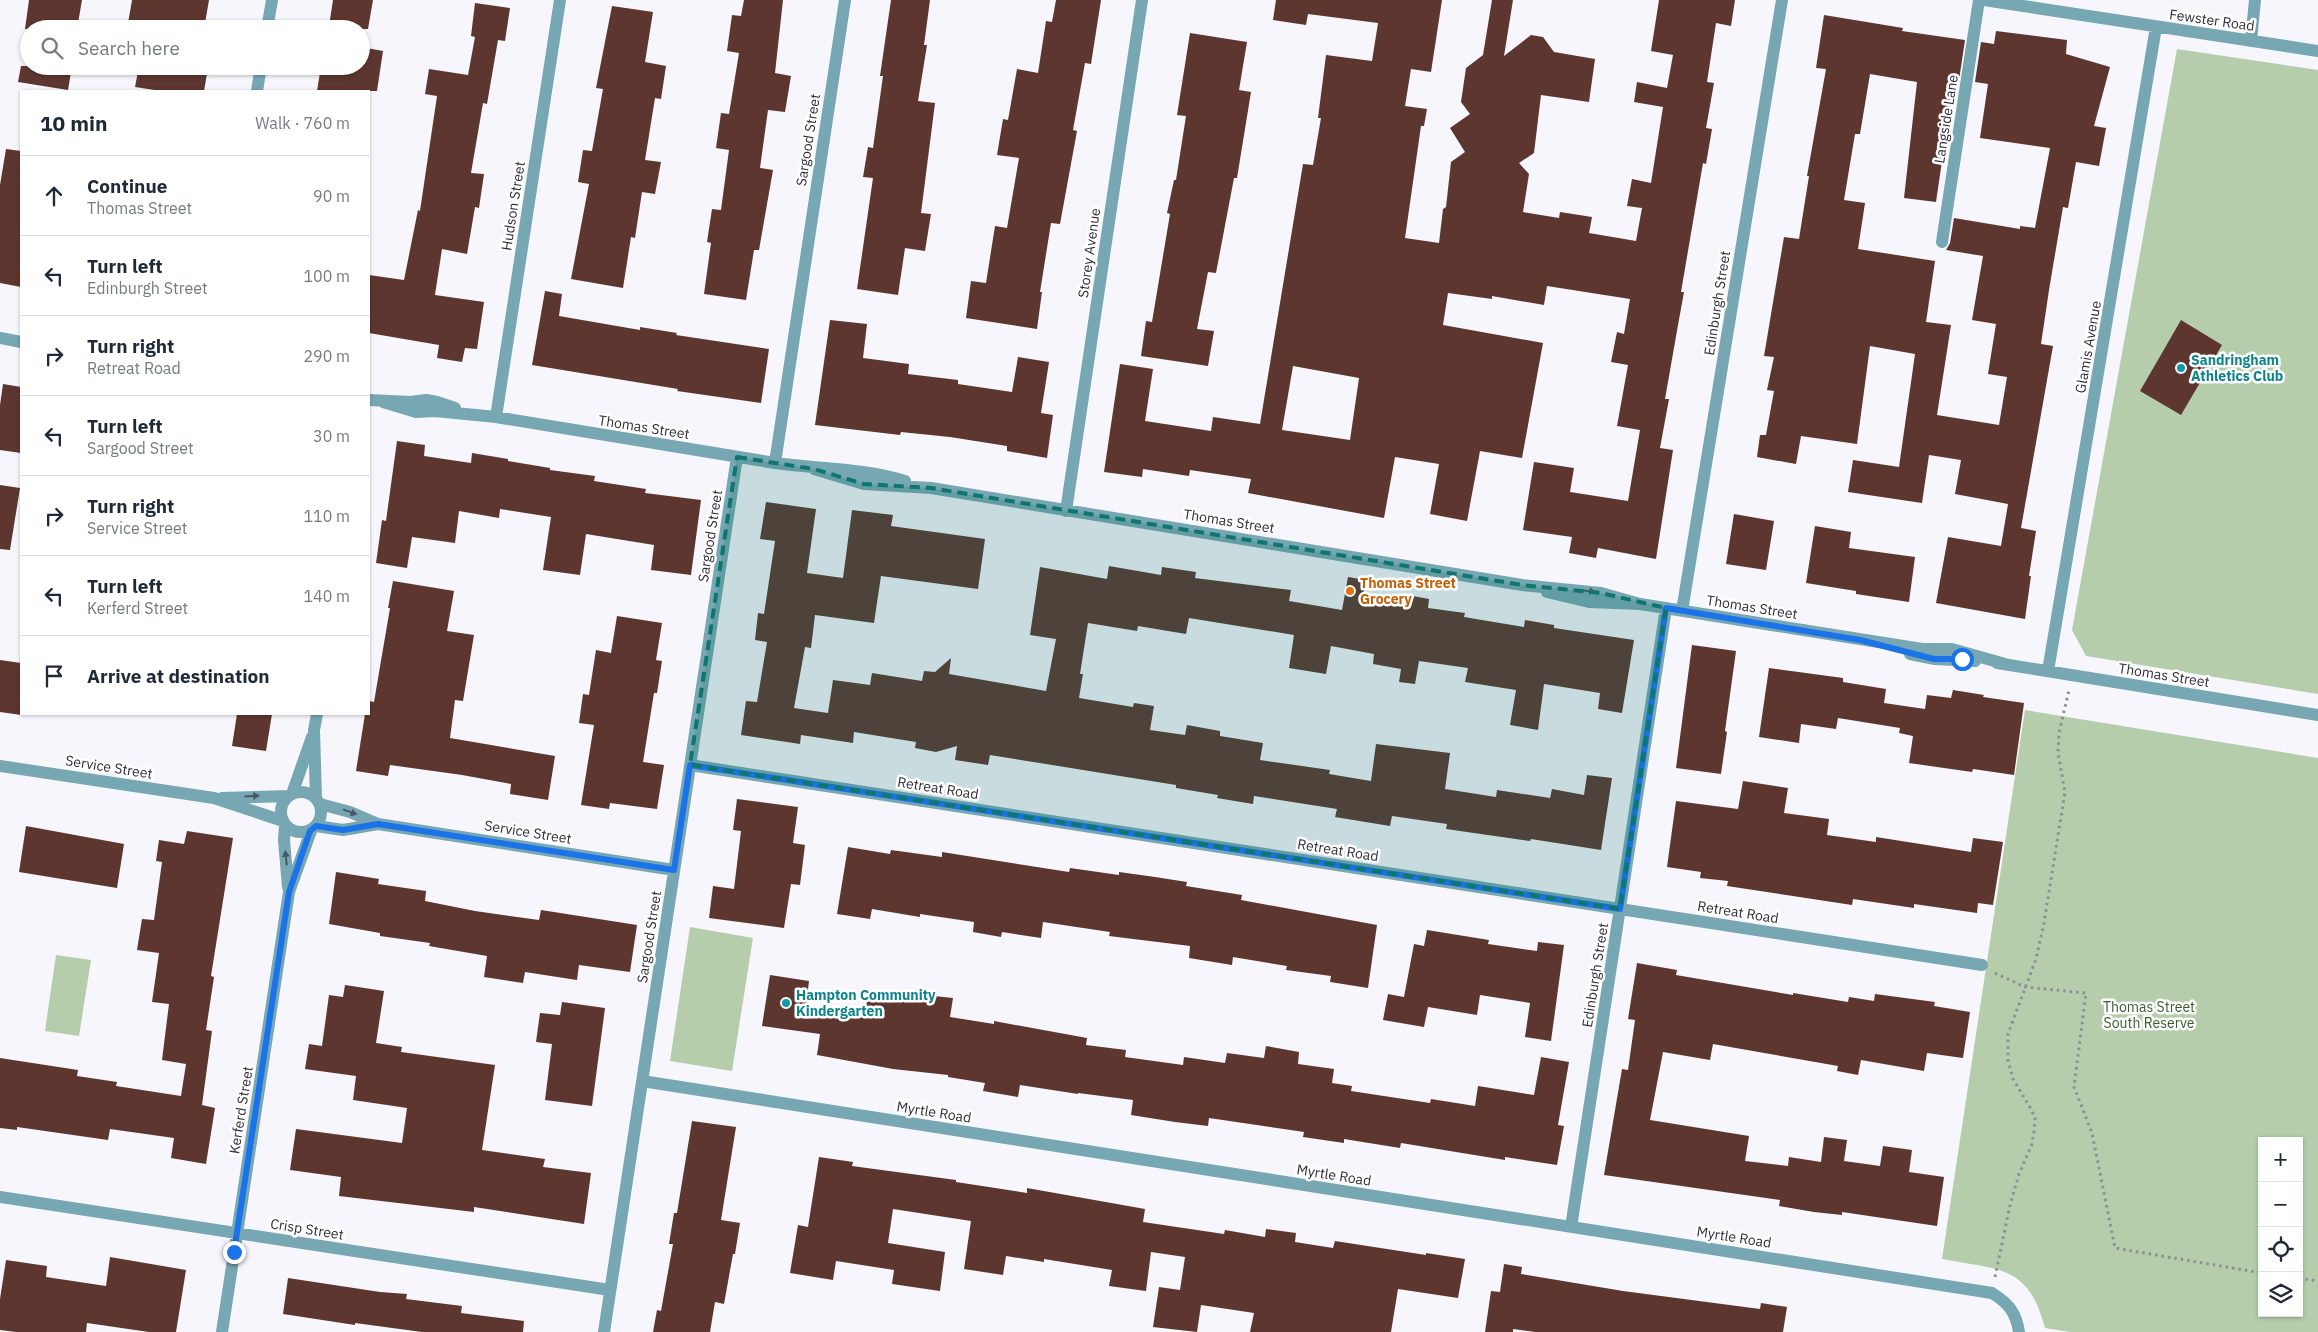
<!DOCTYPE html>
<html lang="en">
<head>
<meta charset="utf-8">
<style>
	:root { --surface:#fff; --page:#f6f6f7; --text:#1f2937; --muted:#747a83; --line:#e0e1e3 }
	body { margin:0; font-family:"IBM Plex Sans",sans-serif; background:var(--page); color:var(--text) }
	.controls { position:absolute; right:15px; bottom:15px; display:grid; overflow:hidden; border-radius:0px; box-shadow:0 1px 4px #0004 }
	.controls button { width:45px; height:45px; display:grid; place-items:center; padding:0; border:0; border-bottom:1px solid var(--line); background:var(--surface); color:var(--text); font:25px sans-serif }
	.stop { position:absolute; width:15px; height:15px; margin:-11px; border:4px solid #1a73e8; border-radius:50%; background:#fff }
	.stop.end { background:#1a73e8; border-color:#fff; box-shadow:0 1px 5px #0008 }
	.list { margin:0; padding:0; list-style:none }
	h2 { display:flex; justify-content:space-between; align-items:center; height:65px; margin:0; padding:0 20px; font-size:21px }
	h2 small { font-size:16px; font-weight:400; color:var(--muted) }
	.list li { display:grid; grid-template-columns:32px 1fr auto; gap:15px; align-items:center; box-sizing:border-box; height:80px; padding:0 20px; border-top:1px solid var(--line) }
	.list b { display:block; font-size:19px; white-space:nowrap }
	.list p { margin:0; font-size:16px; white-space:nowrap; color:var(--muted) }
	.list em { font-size:16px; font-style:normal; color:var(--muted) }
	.icon { flex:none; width:28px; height:28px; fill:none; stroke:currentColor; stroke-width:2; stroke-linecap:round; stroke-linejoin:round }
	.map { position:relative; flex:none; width:2318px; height:1332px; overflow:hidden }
	.search { position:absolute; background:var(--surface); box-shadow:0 1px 4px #0004; left:20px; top:20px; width:350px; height:55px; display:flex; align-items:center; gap:12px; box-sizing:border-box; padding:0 18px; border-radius:28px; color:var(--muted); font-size:19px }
	.panel { position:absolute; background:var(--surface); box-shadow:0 1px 4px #0004; left:20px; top:90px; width:350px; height:625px; border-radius:0px }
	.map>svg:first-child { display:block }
</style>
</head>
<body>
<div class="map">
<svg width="2318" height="1332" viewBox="0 0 2318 1332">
	<rect width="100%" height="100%" fill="#f7f6fc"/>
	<path fill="#b5cdab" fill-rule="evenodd" d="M2177,49l141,21v624l-232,-38 -14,-26z
		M2025,710l293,48v574h-248l-25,-4c-17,-64 -46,-58 -103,-69zM2262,1141h37v172h-37z
		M690,927l63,11 -21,133 -62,-10z
		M56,955l35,5 -12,76 -34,-5z"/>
	<path fill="#5d362f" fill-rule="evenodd" d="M29,0h53l-5,29h-52z
		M132,0h77l-5,29h-77z
		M333,0h40l-5,29h-23l-16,-3z
		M744,0h39l-8,73 16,3 -6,36 -17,-2 -8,58 13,2 -14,80h-5l-8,50 -42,-6 7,-51 -4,-1 5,-33 9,1 8,-60 -13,-2 5,-35 8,1 10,-61 -12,-2 5,-36 9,1z
		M891,0h39l-6,45h3l-9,56 17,2 -14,110 10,1 -6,37 -20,-3 -7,47 -41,-6 16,-111 -10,-1 5,-30 5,1 10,-72h-3z
		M1056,0h45l-10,64 -6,-1 -12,67 4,1 -17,93 -9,-1 -11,69h2l-5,37 -71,-11 5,-37 15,2 9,-57 12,2 12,-70 -22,-3 6,-36 5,1 9,-51 21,4 8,-52 6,1z
		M1276,0h166l-11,72 -20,-3 -6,37 22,3 -3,17h-3l-16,112 34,5 4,-34 3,-2 5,-45 14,-10 -15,-24 20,-14 -9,-12 5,-34 17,-13 9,-55h21l-9,56 27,-21 12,2 11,15 41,7 -6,43 -48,-7 -7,58 -15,10 10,11 -6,38 36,6 1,-6 32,5 -3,16 47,8 6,-33 -15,-2 5,-27 19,4 12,-76 -29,-5 3,-20 30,6 6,-33 -22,-4 8,-51h76l-4,26 -15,-3 -9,59 7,1 -8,45 6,1 -6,35 -3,-1 -22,129h3l-6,33 -13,74h4l-9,49 13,2 -17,109 -58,-11 -2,10 -27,-5 3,-16 -49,-7 11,-68 40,6 -4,24 58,9 12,-71 -23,-4 11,-61 -17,-3 6,-30 7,2 6,-35 -83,-13 -3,19 -52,-9v3l-44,-6 -5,32 100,18 -21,115 -42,-7 -13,70 -37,-7 9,-50 -44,-7 -11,61 -136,-25 3,-14 -61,-9 -1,6 -46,-7 -1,8 -38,-5 16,-108 33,5 -8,52 66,10 2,-14 47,7 43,-260 10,1 8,-47h-3l8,-63 46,6 6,-38 -70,-9 -2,11 -33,-5zM1293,366l66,12 -9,62 -68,-10z
		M475,3l35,5 -5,33 -7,-1 -11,64 -4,-1 -12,70 13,1 -5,34 -4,-1 -8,47 -25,-5 -7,46 49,7 -7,47 -12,-1 -3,14 -25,-4 2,-13 -70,-12v-58l35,5 14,-70 2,1 17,-115 -12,-2 4,-25 39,6 7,-38 -4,-1z
		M612,6l41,6 -8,50 21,4 -5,33 -6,-1 -10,62 16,2 -6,32 -13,-2 -7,46 -4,-1 -8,51 -52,-9 18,-95 -11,-2 5,-32 9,1 11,-62 -7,-1z
		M1824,15l79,13 -1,3 63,9 -6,40 -4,-1 -6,34 -13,89 -32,-4 13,-116 -47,-8 -10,60h-5l-11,66 21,3 -7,46 77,12 -9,61 25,3 -14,90 62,10 8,-48 -19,-3 8,-50 -24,-4 11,-64 -37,-6 4,-7 4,-25 66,11v-3l15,2 15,-80 -70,-10 8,-54 -13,-2 6,-40 13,2 2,-13 71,9 -1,14 44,13 -16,59 12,2 -7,38 -23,-4 -8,46 -5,-1 -14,83 -8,54 12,2 -32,182 15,3 -7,45h2l-6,43 -89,-16 12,-66 53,9 7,-42 -53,-10 6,-34 -32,-5 -7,48 -74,-11 5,-32 46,7 16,-113 -45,-8 -13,98 -56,-8 -5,28 -39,-7 3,-22h6l8,-44 -7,-1 7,-33 -10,-1 20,-119 15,2 10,-63h-2l19,-107 -10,-1z
		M1190,33l57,9 -8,48 12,2 -14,86h-3l-18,95 -8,-1 -11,57 17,2 -6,35 -67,-10 5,-35 6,1 18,-108 -3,-1 7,-33h2l10,-64 -9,-1z
		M361,47l22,4 -6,40h-60l4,-25h40z
		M21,66h51l-4,24 -50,-8z
		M139,66h56l13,2 -4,23h-43l-26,-4z
		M6,149l15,2v136l-21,-4v-98z
		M545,291l17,3 -3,22 81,14v-3l37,6 -1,2 93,14 -8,54 -84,-12 1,-2 -146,-24z
		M830,320l37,4 -4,34 46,6 -1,10 50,6v4l54,8 6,-35 31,5 -8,51 12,2 -6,43 -40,-7v-5l-57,-9 -49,-5 -1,3 -85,-10z
		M2181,320l41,25 -41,70 -41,-24z
		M3,384l18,3v66l-21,-3v-45z
		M397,441l28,4 -1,11 47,7 1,-10 36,6v2l42,7v2l45,6 -1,5 52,8 -1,4 56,7 -10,75 -40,-5 3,-25 -68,-11 -6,41 -37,-5 8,-53 -51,-8 -1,9 -40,-7 -4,32 -43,-6 -5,31 -31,-5 6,-43 4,1z
		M0,485l20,3 -10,62 -10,-1z
		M766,502l50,7 -9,64 36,5 9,-68 41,5 -2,11 94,13 -7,50 -97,-13 -7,47 -59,-8 -4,33 -6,-1 -11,61 34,5 5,-33 37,5 2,-12 50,8 2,-10 11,1 16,-14 -2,16 97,17 10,-52 -26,-4 10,-68 67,12 2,-13 52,9 1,-8 34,5 -1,6 96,12 -2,11 53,9 6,-33 18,3 -3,18 48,8 2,-10 16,3 -1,9 37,5 -1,4 60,10 1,-7 29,5v3l80,12 -12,73 -24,-4 2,-16 -56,-9 -6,46 -28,-5 6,-35 -51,-8 3,-14 -49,-7 -4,23 -16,-2 2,-13 -28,-5 1,-10 -43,-8 -5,28 -37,-6 5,-33 -105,-17 -3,16 -48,-8 -1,5 -49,-8 -8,51h3l-4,24 54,9 1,-4 20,3 -4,24 35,5 2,-10 33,6v5l43,7 -3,17 70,10 -1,4 42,7 5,-37 74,9 -5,36 51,8 1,-7 53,8 2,-9 32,6 3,-20 25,3 -11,72 -70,-11 -1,2 -84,-12 1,-5 -55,-8 -2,10 -55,-9 2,-8 -83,-13 -1,8 -36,-6 1,-3 -42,-7v-3l-186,-30 -2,10 -33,-5 2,-14 -21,6 -21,-4 1,-6 -62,-10 -1,11 -52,-8 -1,9 -59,-9 5,-34 11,1 10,-60 -12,-2 3,-27 6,1 11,-73 -15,-2z
		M1734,514l40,7 -8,49 -40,-6z
		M1815,526l36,6 -2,16 66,9 -6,45 -53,-8v-3l-50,-8z
		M393,581l61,10 -7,40 27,4 -11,66 -8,-1 -5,38 105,18 -7,44 -38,-6 1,-10 -49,-9 -72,-10 -2,11 -32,-5 9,-57h4v-13l5,1 16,-94h-2z
		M617,616l45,7 -6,37 6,1 -5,32h-3l-11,69 21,3 -7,44 -47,-6 -1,6 -28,-4 13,-80 -15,-2 4,-29 6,1 7,-45 15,3z
		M1692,645l44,6 -11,80 2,1 -6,42 -45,-6z
		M0,660l21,3v52l-21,-3z
		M1769,668l74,10v4l43,7 -2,14 41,6 2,-14 24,3 2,-8 31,5 -1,2 41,6 -10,72 -41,-6 -1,3 -63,-9 4,-27 -14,-3 1,-5 -62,-10 -2,11 -35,-5 -2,19 -40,-6z
		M237,714h35l-6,37 -34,-5z
		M1743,781l45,7 -4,25 45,6 -2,16 49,7v-5l95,15 2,-14 30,4 -10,63 -15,-2 -1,10 -63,-9v4l-61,-9 -1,6 -125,-19 1,-5 -28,-3 1,-6 -34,-5 9,-66 62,8z
		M737,799l61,8 -5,36 12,2 -5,40 -9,-1 -7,44 -75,-10 4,-32 21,3 7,-58 -8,-1z
		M26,826l98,18 -7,44 -98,-16z
		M187,831l46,7 -22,138 3,1 -8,53 6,1 -10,74 13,3 -9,56 -35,-6 3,-20 -64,-9 -2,11 -91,-13v3l-17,-2v-70l78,12 -1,6 40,6 -1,4 65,10 5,-32 -24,-4 7,-56 -17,-2 7,-49 -22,-3 5,-31 12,1 8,-58 -6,-1 3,-21 25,4z
		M848,847l42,7 1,-4 51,7v-5l127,20 1,-4 49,7v-3l36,5 32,5 -1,4 56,9 -1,5 136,25 -9,63 -38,-6 1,-6 -45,-6 1,-4 -54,-9 -1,8 -43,-7 1,-12 -81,-10 1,-4 -67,-10 -2,16 -39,-6 -1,5 -28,-5 1,-10 -54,-8v3l-48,-8 -2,10 -33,-5z
		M336,872l43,7 -1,5 48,7 -1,10 50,10 64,9 2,-10 96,15 -7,47 -51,-7 -2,15 -52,-8 -2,11 -39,-6 3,-21 -58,-10 1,-3 -50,-7v-3l-51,-9z
		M1427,930l62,10 -1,4 49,7 1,-9 26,3 -13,96 -26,-4 5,-34 -50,-8 -3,20 -49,-8 -4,20 -41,-7 5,-26 16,3 10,-53 10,2z
		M1637,963l40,7 -1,5 117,20v-2l55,9 1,-5 25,4 1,-7 60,8 -1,4 36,6 -7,46 -36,-5 -3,18 -63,-11 -3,15 -21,-4 1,-5 -125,-22 -3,16 -47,-8 -13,68 99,16 -4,25 43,5 1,-9 32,5 3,-25 23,3 -3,21 36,5 3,-20 29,4 -3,22 35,5 -7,49 -95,-14v3l-28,-3 -35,-6 1,-6 -176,-25 18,-106 6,1 7,-50 -7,-1z
		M770,975l39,6 -3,26 58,10 5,-27 64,10 1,-4 19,2 -3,19 44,7v-3l93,17 -1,7 40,5 -1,7 58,8 1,-8 41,6 2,-10 37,5 2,-12 33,6 -1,12 36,5 -2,14 20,3 -1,5 79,12 1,-4 44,7 3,-20 56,9 7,-38 28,5 -11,63 6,1 -7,39 -52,-8v3l-104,-17 -1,5 -56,-9v4l-41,-6 1,-5 -95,-14 -1,8 -33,-4 -44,-7 2,-15 -55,-7v1l-58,-9 -2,12 -35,-6 2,-8 -37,-6v-2l-55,-6 -76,-14 3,-21 -58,-8z
		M345,985l39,6 -8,52 26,4 -1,5 94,13 -13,85 63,9 -2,8 48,6 -7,51 -110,-17v5l-135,-16 2,-19 -51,-7 6,-41 106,14 5,-35 -54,-8 3,-24 -51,-7 4,-25 13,2 7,-51 14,2z
		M562,1002l43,6 -13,98 -47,-6 7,-56 -16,-2 4,-29 20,2z
		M692,1121l44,6 -15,93 19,3 -5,31h-2l-9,50 -9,-2 -5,30h-57l4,-22 4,1 12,-67h-4l5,-31h3z
		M819,1157l34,5 -1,4 104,14v2l71,11v-5l118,21 -2,13 81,12 1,-4 40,7 1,-8 30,4 -1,9 38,6 2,-7 91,14v-2l39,6 -7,39 -60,-9 -7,43h-141l4,-19 -53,-8 -4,27 -44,-5 6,-40 21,3 5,-33 -34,-5 -5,39 -37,-5 3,-16 -68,-11v3l-38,-6 -3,19 -39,-6 7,-48 -78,-12 -5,34 57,9 -5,39 -48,-7 2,-14 -58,-9 -3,19 -43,-7 8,-48 10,2z
		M110,1257l76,13 -10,62h-27l-62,-9 -1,9h-70l-16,-2v-31l6,-39 41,6 -1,11 60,9z
		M1504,1264l18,3 -1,7 102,17 137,18 1,-6 26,4 -4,25h-248l-22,-3v3h-28l6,-41 9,1z
		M288,1278l92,14 27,2 -1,5 56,7 -1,7 63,8 -1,11h-101l-67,-9v2l-72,-11z"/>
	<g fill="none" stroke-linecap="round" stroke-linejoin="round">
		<path stroke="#8f8d96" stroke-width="3" stroke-dasharray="2.5 4" stroke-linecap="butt" d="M1995,973l30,14 61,6 -12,94 18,46 23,115 147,25
			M1995,1277l15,-72 9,-31 13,-30 2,-13 1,-13 -4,-9 -18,-30 -5,-19v-26l28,-75 8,-36 21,-131 -7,-39 1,-20 10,-43
			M2299,1278l19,3"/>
		<path stroke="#77a7b2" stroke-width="12" d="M1984,0l334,51
			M267,29l5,-29
			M2251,41l4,-41
			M257,91l4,-25
			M1942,242l37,-242
			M0,338l21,4
			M369,400l42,2 15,-2 11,2 18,6
			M383,402l33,10 19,-1 61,6 279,46c43,6 89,5 130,18
			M496,417l64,-417
			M775,463l70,-463
			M814,469l50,15 67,4 591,97 79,8 39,11
			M1066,511l76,-511
			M1547,592l42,10 51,2 282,45h30l53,15
			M1682,611l100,-611
			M1910,654l25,5 40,2
			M1997,663l321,52
			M2048,671l108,-644
			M690,765l1292,200
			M0,766l214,32 69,23
			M281 812a20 20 0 1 1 40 0a20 20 0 1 1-40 0Z
			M292,794l20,-57
			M222,798l67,-2
			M316,798l-2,-68 3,-16
			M320,804l30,8 28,12 296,46
			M285,825l-1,15 4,47
			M316,826l27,4 35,-6
			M642,1081l1350,212c16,10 24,19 27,39
			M0,1197l610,93
			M1571,1227l95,-619
			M222,1332l67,-440 22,-61
			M604,1332l133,-875"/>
	</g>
	<defs><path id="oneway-solid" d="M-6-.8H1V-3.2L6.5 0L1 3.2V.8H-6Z" transform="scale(1.25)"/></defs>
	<g fill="#485763">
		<use href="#oneway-solid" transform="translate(1588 591) rotate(7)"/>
		<use href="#oneway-solid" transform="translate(252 796) rotate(-3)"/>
		<use href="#oneway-solid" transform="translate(350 812) rotate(20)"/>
		<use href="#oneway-solid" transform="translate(286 858) rotate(-96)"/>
	</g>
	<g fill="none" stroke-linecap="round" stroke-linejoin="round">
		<path stroke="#1a73e8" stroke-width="6" d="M234,1252l55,-360 21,-61 6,-5 27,4 35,-6 296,46 16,-105 930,144 46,-301 194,32 74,19h28"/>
	</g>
	<path fill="#0f766e" fill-opacity="0.2" stroke="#0f766e" stroke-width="4" stroke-dasharray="10 6" stroke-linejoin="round" d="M737,457l77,12 50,15 67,4 591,97 79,8 65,15 -46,301 -930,-144z"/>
	<g fill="#0f9aa8" stroke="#fff" stroke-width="2">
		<circle cx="2181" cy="368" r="5"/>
		<circle cx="786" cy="1003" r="5"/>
	</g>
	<circle fill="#e8710a" stroke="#fff" stroke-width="2" cx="1350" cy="591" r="5"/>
	<g text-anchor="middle" stroke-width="5" stroke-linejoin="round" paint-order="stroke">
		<g font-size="14" fill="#2f2c38" stroke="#fff">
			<text transform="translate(2212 20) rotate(8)" y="5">Fewster Road</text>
			<text transform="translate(1946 119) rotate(-81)" y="5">Langside Lane</text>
			<text transform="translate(808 140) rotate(-81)" y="5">Sargood Street</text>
			<text transform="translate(513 206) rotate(-81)" y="5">Hudson Street</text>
			<text transform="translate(1089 253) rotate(-82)" y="5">Storey Avenue</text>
			<text transform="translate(1717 303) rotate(-81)" y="5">Edinburgh Street</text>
			<text transform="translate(2088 347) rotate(-80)" y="5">Glamis Avenue</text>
			<text transform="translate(644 427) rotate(9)" y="5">Thomas Street</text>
			<text transform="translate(1229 521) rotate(9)" y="5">Thomas Street</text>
			<text transform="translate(710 536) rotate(-81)" y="5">Sargood Street</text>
			<text transform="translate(1752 607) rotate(9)" y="5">Thomas Street</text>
			<text transform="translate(2164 675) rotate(9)" y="5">Thomas Street</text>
			<text transform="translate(109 767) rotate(9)" y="5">Service Street</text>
			<text transform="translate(938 788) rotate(9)" y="5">Retreat Road</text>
			<text transform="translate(528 832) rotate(9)" y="5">Service Street</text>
			<text transform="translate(1338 850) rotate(9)" y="5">Retreat Road</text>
			<text transform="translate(1738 912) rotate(9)" y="5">Retreat Road</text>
			<text transform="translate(649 937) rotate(-81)" y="5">Sargood Street</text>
			<text transform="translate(1595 975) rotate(-81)" y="5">Edinburgh Street</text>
			<text transform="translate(241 1110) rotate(-81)" y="5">Kerferd Street</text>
			<text transform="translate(934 1112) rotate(9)" y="5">Myrtle Road</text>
			<text transform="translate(1334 1175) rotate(9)" y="5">Myrtle Road</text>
			<text transform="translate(307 1229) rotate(9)" y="5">Crisp Street</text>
			<text transform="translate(1734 1237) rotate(9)" y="5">Myrtle Road</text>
		</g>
		<g font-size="14" font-weight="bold" fill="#0d838f" stroke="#fff" text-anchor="start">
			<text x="2191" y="365">Sandringham<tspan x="2191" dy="16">Athletics Club</tspan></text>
			<text x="796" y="1000">Hampton Community<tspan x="796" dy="16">Kindergarten</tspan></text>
		</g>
		<g font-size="14" font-weight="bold" fill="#c56008" stroke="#fff" text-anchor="start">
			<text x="1360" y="588">Thomas Street<tspan x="1360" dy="16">Grocery</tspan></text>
		</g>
		<g font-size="14" fill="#395c29" stroke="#fff">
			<text x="2149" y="1012">Thomas Street<tspan x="2149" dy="16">South Reserve</tspan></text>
		</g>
	</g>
</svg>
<div class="controls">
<button>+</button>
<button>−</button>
<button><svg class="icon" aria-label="locate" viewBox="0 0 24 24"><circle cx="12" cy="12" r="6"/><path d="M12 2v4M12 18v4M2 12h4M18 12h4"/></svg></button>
<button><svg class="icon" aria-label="layers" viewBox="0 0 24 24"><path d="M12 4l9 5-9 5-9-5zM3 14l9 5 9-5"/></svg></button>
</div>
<div class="stop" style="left:1962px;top:659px"></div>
<div class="stop end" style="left:234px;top:1252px"></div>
<div class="search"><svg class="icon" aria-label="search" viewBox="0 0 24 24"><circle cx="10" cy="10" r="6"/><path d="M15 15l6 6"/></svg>Search here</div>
<section class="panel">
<h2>10 min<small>Walk · 760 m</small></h2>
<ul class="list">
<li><svg class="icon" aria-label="ahead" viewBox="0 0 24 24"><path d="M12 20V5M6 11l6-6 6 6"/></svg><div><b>Continue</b><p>Thomas Street</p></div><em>90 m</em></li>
<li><svg class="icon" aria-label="left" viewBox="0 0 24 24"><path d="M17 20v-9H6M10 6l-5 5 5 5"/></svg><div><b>Turn left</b><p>Edinburgh Street</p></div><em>100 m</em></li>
<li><svg class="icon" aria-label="right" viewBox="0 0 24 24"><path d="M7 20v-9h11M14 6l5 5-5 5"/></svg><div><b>Turn right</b><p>Retreat Road</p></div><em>290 m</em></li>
<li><svg class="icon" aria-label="left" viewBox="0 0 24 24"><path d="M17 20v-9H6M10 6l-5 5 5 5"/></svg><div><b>Turn left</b><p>Sargood Street</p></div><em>30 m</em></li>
<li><svg class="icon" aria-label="right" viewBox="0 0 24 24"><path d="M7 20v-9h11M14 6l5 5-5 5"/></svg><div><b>Turn right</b><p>Service Street</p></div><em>110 m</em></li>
<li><svg class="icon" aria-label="left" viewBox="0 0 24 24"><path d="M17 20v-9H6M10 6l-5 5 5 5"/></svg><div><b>Turn left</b><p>Kerferd Street</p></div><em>140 m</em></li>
<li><svg class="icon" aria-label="arrive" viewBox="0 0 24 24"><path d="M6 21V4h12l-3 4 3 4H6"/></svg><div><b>Arrive at destination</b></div></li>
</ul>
</section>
</div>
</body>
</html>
